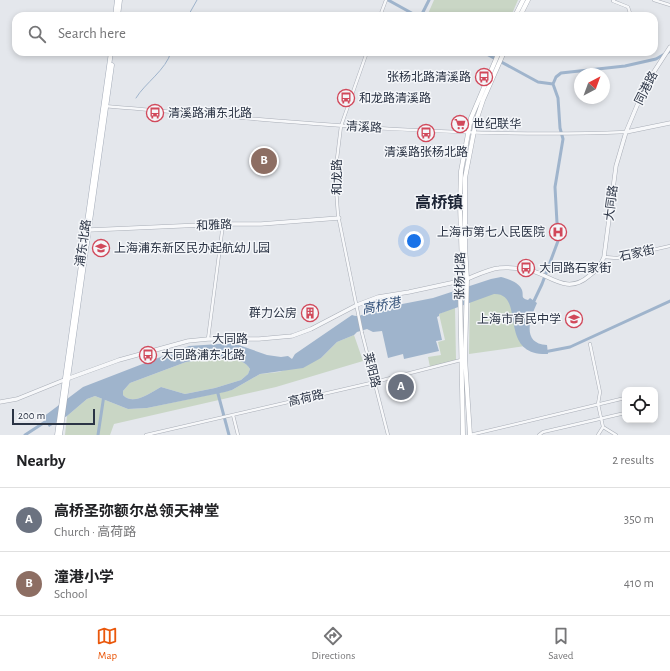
<!DOCTYPE html>
<html lang="en">
<head>
<meta charset="utf-8">
<style>
	:root { --surface:#fff; --page:#f2f2f2; --text:#202124; --muted:#757577; --line:#e0e0e0; --accent:#ea580c }
	body { margin:0; font-family:"Alegreya Sans","Noto Sans SC",sans-serif; background:var(--page); color:var(--text) }
	.controls { position:absolute; right:12px; bottom:12px; display:grid; overflow:hidden; border-radius:8px; box-shadow:0 2px 6px #0003 }
	.controls button { width:36px; height:36px; display:grid; place-items:center; padding:0; border:0; border-bottom:1px solid var(--line); background:var(--surface); color:var(--text); font:20px sans-serif }
	.compass { position:absolute; left:574px; top:68px; width:36px; height:36px; border-radius:50%; background:var(--surface); box-shadow:0 2px 6px #0003; rotate:41deg }
	.scale { position:absolute; left:12px; bottom:10px; width:83px; box-sizing:border-box; padding-left:4px; border:2px solid #2b3445; border-top:0; font-size:11px; line-height:14px; white-space:nowrap; color:#2b3445; -webkit-text-stroke:3px #f4f6f9; paint-order:stroke }
	.you { position:absolute; left:414px; top:241px; width:14px; height:14px; margin:-10px; border:3px solid #fff; border-radius:50%; background:#1a73e8; box-shadow:0 0 0 6px #1a73e833 }
	.badge { display:grid; place-items:center; width:26px; height:26px; border-radius:50%; background:var(--accent); color:#fff; font-size:13px; font-weight:700 }
	.pin { position:absolute; translate:-50% -50%; border:2px solid #fff; box-shadow:0 1px 4px #0006 }
	.list { margin:0; padding:0; list-style:none }
	h2 { display:flex; justify-content:space-between; align-items:center; height:52px; margin:0; padding:0 16px; font-size:17px }
	h2 small { font-size:13px; font-weight:400; color:var(--muted) }
	.list li { display:grid; grid-template-columns:26px 1fr auto; gap:12px; align-items:center; box-sizing:border-box; height:64px; padding:0 16px; border-top:1px solid var(--line) }
	.list b { display:block; font-size:15px; white-space:nowrap }
	.list p { margin:0; font-size:13px; white-space:nowrap; color:var(--muted) }
	.list em { font-size:13px; font-style:normal; color:var(--muted) }
	.icon { flex:none; width:22px; height:22px; fill:none; stroke:currentColor; stroke-width:2; stroke-linecap:round; stroke-linejoin:round }
	.map { position:relative; flex:none; width:670px; height:435px; overflow:hidden }
	.search { position:absolute; background:var(--surface); box-shadow:0 2px 6px #0003; left:12px; right:12px; top:12px; height:44px; display:flex; align-items:center; gap:10px; box-sizing:border-box; padding:0 14px; border-radius:12px; color:var(--muted); font-size:15px }
	.sheet { height:180px; background:var(--surface) }
	nav { display:flex; justify-content:space-around; align-items:center; box-sizing:border-box; height:56px; border-top:1px solid var(--line); background:var(--surface); font-size:11px; color:var(--muted) }
	nav a { display:grid; justify-items:center; gap:2px }
	nav .on { color:var(--accent) }
	.map>svg:first-child { display:block }
</style>
</head>
<body>
<div class="map">
<svg width="670" height="435" viewBox="0 0 670 435">
	<rect width="100%" height="100%" fill="#e4e7ec"/>
	<path fill="#c9d6c5" d="M434,0h84l-7,16h-84z
		M488,288l24,11 13,47 -56,8 1,-58z
		M455,307l1,53 -26,7 -2,-10 13,-2 -3,-13 7,-2 -6,-26z
		M354,335l9,26 -87,26 -162,37 -4,11h-45l2,-19 20,-17 8,-3 33,13 19,-1 85,-18 28,-16 19,-2 42,-14 16,-16z
		M218,357c4,2 5,0 10,0 8,1 18,5 22,12l-2,5 -7,6 -26,8 -30,6 -24,-7c-11,6 -28,19 -38,8v-4l7,-8 56,-21z"/>
	<path fill="#9fb4cc" fill-rule="evenodd" d="M501,277c7,2 18,5 21,13 2,6 -2,8 6,10l2,-2 7,5c-7,15 -16,41 10,42l1,9c-52,2 -21,-61 -54,-60l-55,20v2l-2,1 5,23 -6,1 3,10 -35,8 -1,-5 -15,4 -6,-27 -9,1 -6,-3 -10,3 -3,3 -17,7 -16,16 -18,10 -43,6 -28,16 -7,2 -78,16 -19,1 -33,-13 -8,3 -20,17 -18,11 -6,-10 40,-30 106,-41 44,-3 34,12 14,2 7,-1 4,3 3,-5 57,-39c7,3 13,-1 18,-6l21,1 1,-4 41,-8 58,-19zM218,357c4,2 5,0 9,0 9,1 19,5 23,12l-2,5 -7,6 -26,8 -30,6 -24,-7c-11,6 -28,19 -38,8v-4l7,-8 56,-21z"/>
	<g fill="none" stroke-linecap="round" stroke-linejoin="round">
		<path stroke="#9fb4cc" stroke-width="1" d="M188,16l9,-16
			M136,98c9,-15 30,-28 35,-46"/>
		<path stroke="#9fb4cc" stroke-width="3" d="M388,0l29,16
			M421,16l8,-16
			M483,52l55,30 15,2
			M533,303l9,-19 16,-43 -3,-54 8,-48 -3,-11 -2,-30 -5,-14 3,-7 5,-4 64,-7 31,-7 14,-8
			M544,352l26,-5 100,-46
			M217,390l12,45
			M25,435l23,-15
			M98,435l6,-40"/>
		<g stroke="#a9aeb7" stroke-width="3.5">
			<path id="minor" d="M614,0l-1,1 15,6 3,9
				M654,0l16,5
				M380,16l6,-16
				M367,52l-26,74 -6,49 3,40 24,118 26,102
				M105,106c173,15 347,33 521,26
				M604,257l13,1 53,-12
				M208,339l15,-115
				M590,344l10,48 -2,12 5,23 13,8
				M233,415l5,20
				M146,435l229,-53 86,-22
				M470,435l155,-37
				M539,435l4,-3 82,-19
				M598,435l5,-8"/>
		</g>
		<g stroke="#a9aeb7" stroke-width="4.5">
			<path id="tertiary" d="M626,132l44,-9
				M89,230l135,-6h37l78,-6
				M467,279c10,-4 22,-10 32,-11 8,-1 17,0 25,1 23,2 41,28 65,7 7,-5 12,-11 15,-19l12,-91 10,-34 20,-48 24,-37
				M0,402l17,-3 47,-19 55,-20 69,-19 20,-2h51l33,-3 19,-7 46,-24 21,-8 31,-5 51,-11"/>
		</g>
		<g stroke="#a9aeb7" stroke-width="5">
			<path id="secondary" d="M515,16l8,-16
				M520,16l8,-16
				M463,435l-3,-148 2,-20 -2,-63 1,-33 10,-53 28,-66
				M470,435l-5,-77 2,-79 -2,-33v-68l11,-57 7,-21 21,-48"/>
		</g>
		<g stroke="#a3abb8" stroke-width="5">
			<path id="primary" d="M115,16l2,-16
				M118,16l2,-16
				M57,435l54,-383
				M60,435l52,-370"/>
		</g>
		<use href="#minor" stroke="#f7f8fa" stroke-width="2.5"/>
		<use href="#tertiary" stroke="#f7f8fa" stroke-width="3.5"/>
		<use href="#secondary" stroke="#fff" stroke-width="4"/>
		<use href="#primary" stroke="#fff" stroke-width="4"/>
	</g>
	<defs>
		<g id="bus-ring" transform="scale(0.9)"><circle r="9.5" fill="#f4f6f9" stroke="#d1495b" stroke-width="1.5"/><path d="M-5-6H5V4H4V6H2V4H-2V6H-4V4H-5ZM-3.5-4V0h7V-4ZM-3.5 1.2v1.5H-2V1.2ZM2 1.2v1.5H3.5V1.2Z" fill="#d1495b"/></g>
		<g id="supermarket-ring" transform="scale(0.9)"><circle r="9.5" fill="#f4f6f9" stroke="#d1495b" stroke-width="1.5"/><path d="M-6-5.5h2.5l.6 2H6L4.5 2H-2.5L-4.4-4H-6ZM-1.5 3.2a1.3 1.3 0 1 0 .1 0ZM3 3.2a1.3 1.3 0 1 0 .1 0Z" fill="#d1495b"/></g>
		<g id="hospital-ring" transform="scale(0.9)"><circle r="9.5" fill="#f4f6f9" stroke="#d1495b" stroke-width="1.5"/><path d="M-5-5h3v3.5h4V-5h3V5h-3V1.5h-4V5h-3Z" fill="#d1495b"/></g>
		<g id="school-ring" transform="scale(0.9)"><circle r="9.5" fill="#f4f6f9" stroke="#d1495b" stroke-width="1.5"/><path d="M0-5L7-2L0 1L-7-2ZM-4 1L0 2.5L4 1V4Q0 6-4 4Z" fill="#d1495b"/></g>
		<g id="building-ring" transform="scale(0.9)"><circle r="9.5" fill="#f4f6f9" stroke="#d1495b" stroke-width="1.5"/><path d="M-4-6H4V6H1V3H-1V6H-4ZM-2.5-4.3h1.7v1.8h-1.7ZM.8-4.3h1.7v1.8H.8ZM-2.5-1h1.7V.8h-1.7ZM.8-1h1.7V.8H.8Z" fill="#d1495b"/></g>
	</defs>
	<g fill-rule="evenodd">
		<use href="#bus-ring" x="484" y="77"/>
		<use href="#bus-ring" x="346" y="98"/>
		<use href="#bus-ring" x="155" y="113"/>
		<use href="#supermarket-ring" x="460" y="124"/>
		<use href="#bus-ring" x="426" y="133"/>
		<use href="#hospital-ring" x="558" y="232"/>
		<use href="#school-ring" x="101" y="248"/>
		<use href="#bus-ring" x="526" y="268"/>
		<use href="#building-ring" x="310" y="313"/>
		<use href="#school-ring" x="574" y="319"/>
		<use href="#bus-ring" x="148" y="355"/>
	</g>
	<g text-anchor="middle" stroke-width="3" stroke-linejoin="round" paint-order="stroke">
		<g font-size="12" fill="#2b3445" stroke="#f4f6f9" text-anchor="start">
			<text x="471" y="81" text-anchor="end">张杨北路清溪路</text>
			<text x="359" y="102">和龙路清溪路</text>
			<text x="168" y="117">清溪路浦东北路</text>
			<text x="473" y="128">世纪联华</text>
			<text x="426" y="156" text-anchor="middle">清溪路张杨北路</text>
			<text x="545" y="236" text-anchor="end">上海市第七人民医院</text>
			<text x="114" y="252">上海浦东新区民办起航幼儿园</text>
			<text x="539" y="272">大同路石家街</text>
			<text x="297" y="317" text-anchor="end">群力公房</text>
			<text x="561" y="323" text-anchor="end">上海市育民中学</text>
			<text x="161" y="359">大同路浦东北路</text>
		</g>
		<g font-size="12" fill="#2b3445" stroke="#f4f6f9">
			<text transform="translate(646 88) rotate(-63)" y="4">同港路</text>
			<text transform="translate(364 127) rotate(3)" y="4">清溪路</text>
			<text transform="translate(337 177) rotate(-90)" y="4">和龙路</text>
			<text transform="translate(611 203) rotate(-83)" y="4">大同路</text>
			<text transform="translate(214 225) rotate(-2)" y="4">和雅路</text>
			<text transform="translate(83 243) rotate(-82)" y="4">浦东北路</text>
			<text transform="translate(637 253) rotate(-12)" y="4">石家街</text>
			<text transform="translate(460 276) rotate(-89)" y="4">张杨北路</text>
			<text x="230" y="343">大同路</text>
			<text transform="translate(372 370) rotate(76)" y="4">莱阳路</text>
			<text transform="translate(306 398) rotate(-13)" y="4">高荷路</text>
		</g>
		<g font-size="13" font-style="italic" fill="#34527a" stroke="#f4f6f9">
			<text transform="translate(381 305) rotate(-11)" y="5">高桥港</text>
		</g>
		<g font-size="16" font-weight="bold" fill="#1d2536" stroke="#f4f6f9">
			<text x="439" y="208">高桥镇</text>
		</g>
	</g>
</svg>
<div class="controls">
<button><svg class="icon" aria-label="locate" viewBox="0 0 24 24"><circle cx="12" cy="12" r="6"/><path d="M12 2v4M12 18v4M2 12h4M18 12h4"/></svg></button>
</div>
<svg class="compass" viewBox="-18 -18 36 36"><path d="M0-13l5 13h-10z" fill="#e53935"/><path d="M0 13l5-13h-10z" fill="#757577"/></svg>
<div class="scale">200 m</div>
<div class="you"></div>
<div class="pin badge" style="left:401px;top:387px;background:#6b7280">A</div>
<div class="pin badge" style="left:264px;top:161px;background:#8d6e63">B</div>
<div class="search"><svg class="icon" aria-label="search" viewBox="0 0 24 24"><circle cx="10" cy="10" r="6"/><path d="M15 15l6 6"/></svg>Search here</div>
</div>
<section class="sheet">
<h2>Nearby<small>2 results</small></h2>
<ul class="list">
<li><span class="badge" style="background:#6b7280">A</span><div><b>高桥圣弥额尔总领天神堂</b><p>Church · 高荷路</p></div><em>350 m</em></li>
<li><span class="badge" style="background:#8d6e63">B</span><div><b>潼港小学</b><p>School</p></div><em>410 m</em></li>
</ul>
</section>
<nav>
<a class="on"><svg class="icon" aria-label="map" viewBox="0 0 24 24"><path d="M3 6l6-2 6 2 6-2v14l-6 2-6-2-6 2zM9 4v14M15 6v14"/></svg>Map</a>
<a><svg class="icon" aria-label="directions" viewBox="0 0 24 24"><path d="M12 3l9 9-9 9-9-9zM9 14v-3h6M13 9l2 2-2 2"/></svg>Directions</a>
<a><svg class="icon" aria-label="saved" viewBox="0 0 24 24"><path d="M7 4h10v16l-5-4-5 4z"/></svg>Saved</a>
</nav>
</body>
</html>
